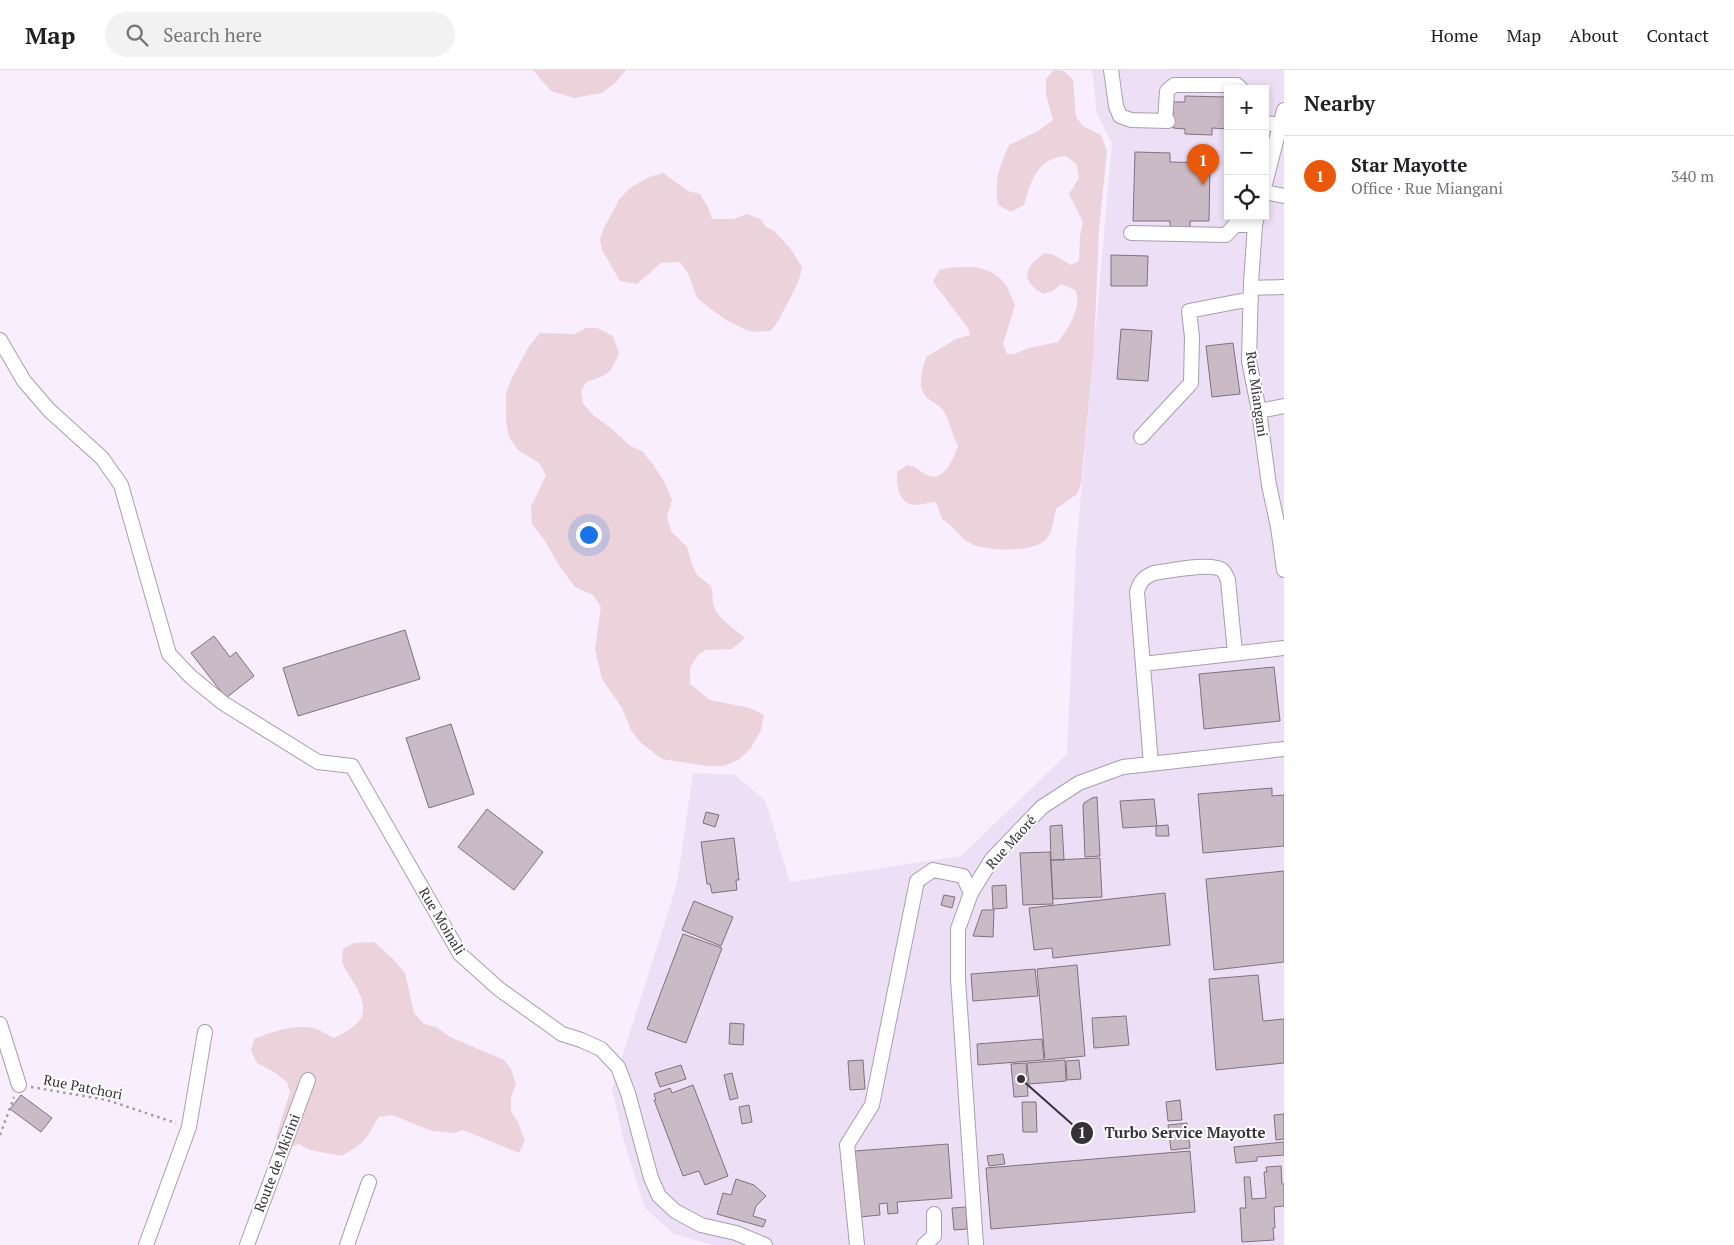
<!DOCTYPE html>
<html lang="en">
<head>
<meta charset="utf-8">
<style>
	:root { --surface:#fff; --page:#f2f2f2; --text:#202124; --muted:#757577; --line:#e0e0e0; --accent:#ea580c }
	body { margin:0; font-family:"PT Serif",serif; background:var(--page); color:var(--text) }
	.controls { position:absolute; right:15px; top:15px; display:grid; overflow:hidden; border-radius:0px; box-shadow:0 2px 8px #0003 }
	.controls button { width:45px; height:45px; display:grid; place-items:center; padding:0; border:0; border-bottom:1px solid var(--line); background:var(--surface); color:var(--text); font:25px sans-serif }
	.you { position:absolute; left:588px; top:464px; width:18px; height:18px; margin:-12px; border:4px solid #fff; border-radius:50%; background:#1a73e8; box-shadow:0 0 0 8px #1a73e833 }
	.badge { display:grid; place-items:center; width:32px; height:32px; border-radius:50%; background:var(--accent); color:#fff; font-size:16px; font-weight:700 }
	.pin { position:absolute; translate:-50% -41px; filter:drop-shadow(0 1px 2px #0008) }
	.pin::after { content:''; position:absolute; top:26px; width:18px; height:15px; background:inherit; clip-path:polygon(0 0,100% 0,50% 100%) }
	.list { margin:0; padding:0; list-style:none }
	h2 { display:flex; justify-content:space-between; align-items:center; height:65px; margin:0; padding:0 20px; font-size:21px }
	h2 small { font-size:16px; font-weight:400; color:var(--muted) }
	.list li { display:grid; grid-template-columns:32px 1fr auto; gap:15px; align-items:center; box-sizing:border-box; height:80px; padding:0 20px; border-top:1px solid var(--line) }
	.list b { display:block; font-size:19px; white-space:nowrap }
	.list p { margin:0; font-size:16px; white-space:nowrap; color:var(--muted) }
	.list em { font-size:16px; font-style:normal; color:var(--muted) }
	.icon { flex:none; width:28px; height:28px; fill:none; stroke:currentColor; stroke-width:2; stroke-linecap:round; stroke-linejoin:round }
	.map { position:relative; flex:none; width:1284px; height:1175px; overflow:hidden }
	header { display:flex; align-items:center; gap:30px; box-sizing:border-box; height:70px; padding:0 25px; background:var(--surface); border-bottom:1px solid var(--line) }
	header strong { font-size:24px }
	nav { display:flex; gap:28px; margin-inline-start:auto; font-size:18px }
	.search { width:350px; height:45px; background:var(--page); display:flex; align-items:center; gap:12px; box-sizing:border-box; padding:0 18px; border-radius:28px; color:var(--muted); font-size:19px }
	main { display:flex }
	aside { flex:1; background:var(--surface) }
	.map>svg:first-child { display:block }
</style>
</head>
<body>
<header>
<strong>Map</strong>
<div class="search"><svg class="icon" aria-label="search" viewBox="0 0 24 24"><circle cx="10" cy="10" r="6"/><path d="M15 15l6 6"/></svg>Search here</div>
<nav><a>Home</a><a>Map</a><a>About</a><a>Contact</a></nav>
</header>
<main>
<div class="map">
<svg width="1284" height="1175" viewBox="0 0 1284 1175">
	<rect width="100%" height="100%" fill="#f8eefe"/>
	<path fill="#eddff6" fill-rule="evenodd" d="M1092,0h192v1175h-572l-38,-11 -29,-26 -21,-66 -12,-53 65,-205 16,-111 42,2 30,25 25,82 171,-26 106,-102 9,-202 36,-408 -15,-30zM1228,19h37v127h-37z"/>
	<path fill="#ecd2da" d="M533,0h93l-11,13 -13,10 -28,5 -23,-7z
		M1054,0l10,1 9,9 3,37 7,9 18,9 6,16 -8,78 -5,120 -13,135 -4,10 -21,15c-2,8 -3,22 -9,29 -10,15 -58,13 -73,7 -15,-6 -19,-19 -32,-26l-6,-17c-7,0 -14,3 -21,3 -16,0 -19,-21 -18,-33l10,-7c11,2 9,4 18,9 19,11 28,-15 33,-28 -6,-11 -9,-27 -15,-36 -4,-5 -8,-6 -13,-10 -15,-10 -8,-29 -4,-43l30,-18 14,-4 -2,-7 -35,-46 6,-12c23,-6 55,-6 68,17 3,6 5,12 8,18l-12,39 4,10h7l15,-6 29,-6c10,-13 25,-35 17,-52l-14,-6 -8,7 -10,3c-4,-3 -11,-7 -13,-11 -9,-13 6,-24 15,-30l9,2 17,10 8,-4 1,-25 3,-14 -14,-28 10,-16 -2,-13 -11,-9c-29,2 -35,25 -42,49l-13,7 -13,-7c-4,-27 1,-36 11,-60l29,-14 15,-11 -7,-26v-15z
		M663,103l25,18 12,3 8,13 4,12h21l14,-5 13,5 6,8 8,4 16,17 12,19c-2,14 -8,24 -15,37 -7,12 -6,16 -17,27l-15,1 -9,-2 -18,-9 -16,-11 -15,-12 -9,-25 -8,-11 -19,1 -24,21 -17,-3 -18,-31 -2,-11 4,-11 16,-30 10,-10 19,-11z
		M586,258h11l16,8 6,17c-9,22 -11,22 -33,29l-5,9 2,12 10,12 19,14 17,16 14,7 11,14 11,17 7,17 -5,17 4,14 16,16 5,17 5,11 14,11c2,7 1,13 3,20 1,10 22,24 31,32l-13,11 -26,1 -7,4 -9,13v17l20,16 40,8 14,7 -3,15 -10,18 -13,12 -14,6h-17l-45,-7 -22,-17 -9,-12 -9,-22 -20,-29 -7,-30 6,-42 -8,-12 -18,-8 -15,-20 -15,-26 -13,-17 -1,-17 15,-32 -7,-12 -21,-13 -9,-13 -3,-17v-27l5,-13 18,-34 11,-13 35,1z
		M374,872l19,17 12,14 9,40 10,11 12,3 14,10 54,23 7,9 5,15 -5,13v15l7,10 7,19 -6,12 -56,-23 -10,3 -21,-2 -40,-16 -13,2c-5,6 -8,15 -13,21 -6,8 -16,13 -24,18l-32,-6 -11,-6 -8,3 -13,-4 -2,-6 14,-45 -3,-10 -13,-10 -17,-9 -6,-12 3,-12c17,-7 43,-16 62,-10 6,2 12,6 18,9 35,-17 36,-28 17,-60 -3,-5 -8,-12 -9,-17 0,-4 1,-8 1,-12l11,-6z"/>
	<path fill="#cabac6" stroke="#80717c" d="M1185,26l43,1v32l-16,-1v7l-27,-1v-5l-12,-1v-26h12z
		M1135,82l35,1v9l40,1 -1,58h-19v7h-20v-7h-37z
		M1111,185l37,1 -1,30h-36z
		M1121,259l31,2 -4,50 -31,-2z
		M1233,273l7,51 -28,3 -6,-51z
		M405,560l15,49 -122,37 -15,-48z
		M214,566l16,21 6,-5 18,24 -28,22 -35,-45z
		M1274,597l6,54 -76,8 -5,-55z
		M451,654l23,70 -45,14 -23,-70z
		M1272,718v8l12,-1v51l-81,7 -5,-59z
		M1097,727l3,59 -15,1 -2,-51 1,-3 8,-5z
		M1154,729l3,27 -34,2 -3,-27z
		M487,739l56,43 -29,38 -56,-43z
		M706,742l13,3 -4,12 -12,-4z
		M1062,755l2,35h-13l-1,-34z
		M1168,755l1,11h-13v-10z
		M734,768l5,42h-3l1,10 -25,3 -2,-9h-3l-6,-42z
		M1050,782l3,52 -30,1 -3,-52z
		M1100,788l2,39 -49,2 -2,-39z
		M1284,801v91l-70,8 -8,-91z
		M1006,815l1,23 -14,1 -1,-23z
		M1165,823l5,52 -117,13 -1,-10 -18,2 -5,-42z
		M944,825l11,2 -3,11 -11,-3z
		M694,831l39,16 -12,29 -39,-16z
		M982,840h12l-1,27 -20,-1z
		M683,864l39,14 -36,95 -39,-14z
		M1077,895l8,91 -40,4 -8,-91z
		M1035,899l3,27 -65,5 -2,-27z
		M1258,905l5,46 21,-2v44l-68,7 -7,-91z
		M1126,946l3,29 -35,3 -2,-30z
		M730,953l14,1 -1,21 -14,-1z
		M1042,969l2,21 -66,5 -1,-21z
		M863,990l2,29 -15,1 -2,-29z
		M1065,990l1,21 -37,3 -2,-21z
		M1079,990l2,19 -14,1 -1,-19z
		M1026,993l2,33 -14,1 -3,-33z
		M681,995l5,14 -26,8 -5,-14z
		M732,1003l6,25 -8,2 -6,-25z
		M693,1015l35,91 -23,9 -6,-14 -16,5 -29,-76h2l-2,-6 16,-6 2,5z
		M21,1025l31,23 -11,14 -31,-23z
		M1180,1030l2,20 -14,1 -2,-19z
		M1022,1032h14l1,30h-14z
		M749,1035l3,17 -10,2 -3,-17z
		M1284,1044v25l-8,1 -2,-25z
		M1187,1053l3,25 -19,2 -3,-25z
		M1284,1072v13l-27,2v4l-21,2 -2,-16z
		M948,1074l4,54 -55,4 1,11 -10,1 -1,-11 -8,1 1,11 -20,2 -5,-66z
		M1190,1081l5,61 -204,17 -5,-61z
		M1003,1084l2,10 -16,2 -2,-10z
		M1281,1096l1,18h2v22l-10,1 1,21h-2l1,12 -32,2 -2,-34h6l-2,-31h6l2,22 14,-1 -2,-26h3l-1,-5z
		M736,1109l18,6 12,11 -10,10 -3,10 13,4 -3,7 -46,-13 6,-21 8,2z
		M966,1137l1,22 -13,1 -2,-22z"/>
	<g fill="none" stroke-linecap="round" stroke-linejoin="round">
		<g stroke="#a79eae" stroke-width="16">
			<path id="minor" d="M1111,0l5,36 4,10 11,4 37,1
				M1165,51l2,-30 7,-6h63l4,4
				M1265,53l15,2
				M1265,114l19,-74
				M1265,122l19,4
				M1257,146l-2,9 -4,58 -2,78 10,50 10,74 9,42 6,43
				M1131,163l95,2 9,-10h20
				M1251,218l33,-1
				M0,270l24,41 25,29 53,48 19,27 48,169 22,23 32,26 95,59 34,4 108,188 39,35 63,45 19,6 20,9 17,18 10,26 23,85 8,18 16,15 26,14 35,8 29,12
				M1259,341l25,-5
				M1141,367l50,-54 1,-46 -3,-26 62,-12
				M1143,594l141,-16
				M1151,694l-14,-172c3,-11 7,-15 17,-19 15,-2 57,-11 68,-3 3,2 4,6 6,10l7,73
				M0,954l19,61
				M146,1175l43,-118 16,-95
				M247,1175l61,-165
				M347,1175l22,-63
				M857,1175l-10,-100 25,-40 45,-224 16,-11 30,6 8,17
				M924,1175l10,-9v-22
				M976,1175l-18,-266v-50l13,-36 21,-34 50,-52 37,-24 44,-16 161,-18"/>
		</g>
		<path stroke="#a29ba7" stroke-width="2.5" stroke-dasharray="2.5 4" stroke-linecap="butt" d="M31,1017l76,13 69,23
			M0,1065l14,-38"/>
		<use href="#minor" stroke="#fff" stroke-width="14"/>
	</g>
	<g text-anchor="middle" stroke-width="4" stroke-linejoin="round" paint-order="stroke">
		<g font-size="14" fill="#353238" stroke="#fff">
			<text transform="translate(1257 324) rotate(82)" y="5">Rue Miangani</text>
			<text transform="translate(1011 772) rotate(-48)" y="5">Rue Maoré</text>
			<text transform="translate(442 851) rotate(59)" y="5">Rue Moinali</text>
			<text transform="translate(83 1017) rotate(11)" y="5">Rue Patchori</text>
			<text transform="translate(277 1093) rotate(-69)" y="5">Route de Mkirini</text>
		</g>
	</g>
	<path fill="none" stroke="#353238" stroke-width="2" d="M1021 1009L1082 1063"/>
	<g fill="#353238" stroke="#fff" stroke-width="2">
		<circle cx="1021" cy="1009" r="5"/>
		<circle cx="1082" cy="1063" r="12"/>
	</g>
	<g font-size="15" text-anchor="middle" font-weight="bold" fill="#fff">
		<text x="1082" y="1068">1</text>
	</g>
	<g font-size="15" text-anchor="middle" font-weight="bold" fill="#353238" stroke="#fff" stroke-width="4" stroke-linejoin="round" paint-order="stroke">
		<text x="1185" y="1068">Turbo Service Mayotte</text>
	</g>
</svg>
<div class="controls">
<button>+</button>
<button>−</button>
<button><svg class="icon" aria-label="locate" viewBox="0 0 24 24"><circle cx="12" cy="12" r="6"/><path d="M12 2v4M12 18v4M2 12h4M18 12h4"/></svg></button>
</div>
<div class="you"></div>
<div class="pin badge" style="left:1203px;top:115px">1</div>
</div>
<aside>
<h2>Nearby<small></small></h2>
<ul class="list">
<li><span class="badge">1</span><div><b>Star Mayotte</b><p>Office · Rue Miangani</p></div><em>340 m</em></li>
</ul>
</aside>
</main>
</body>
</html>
